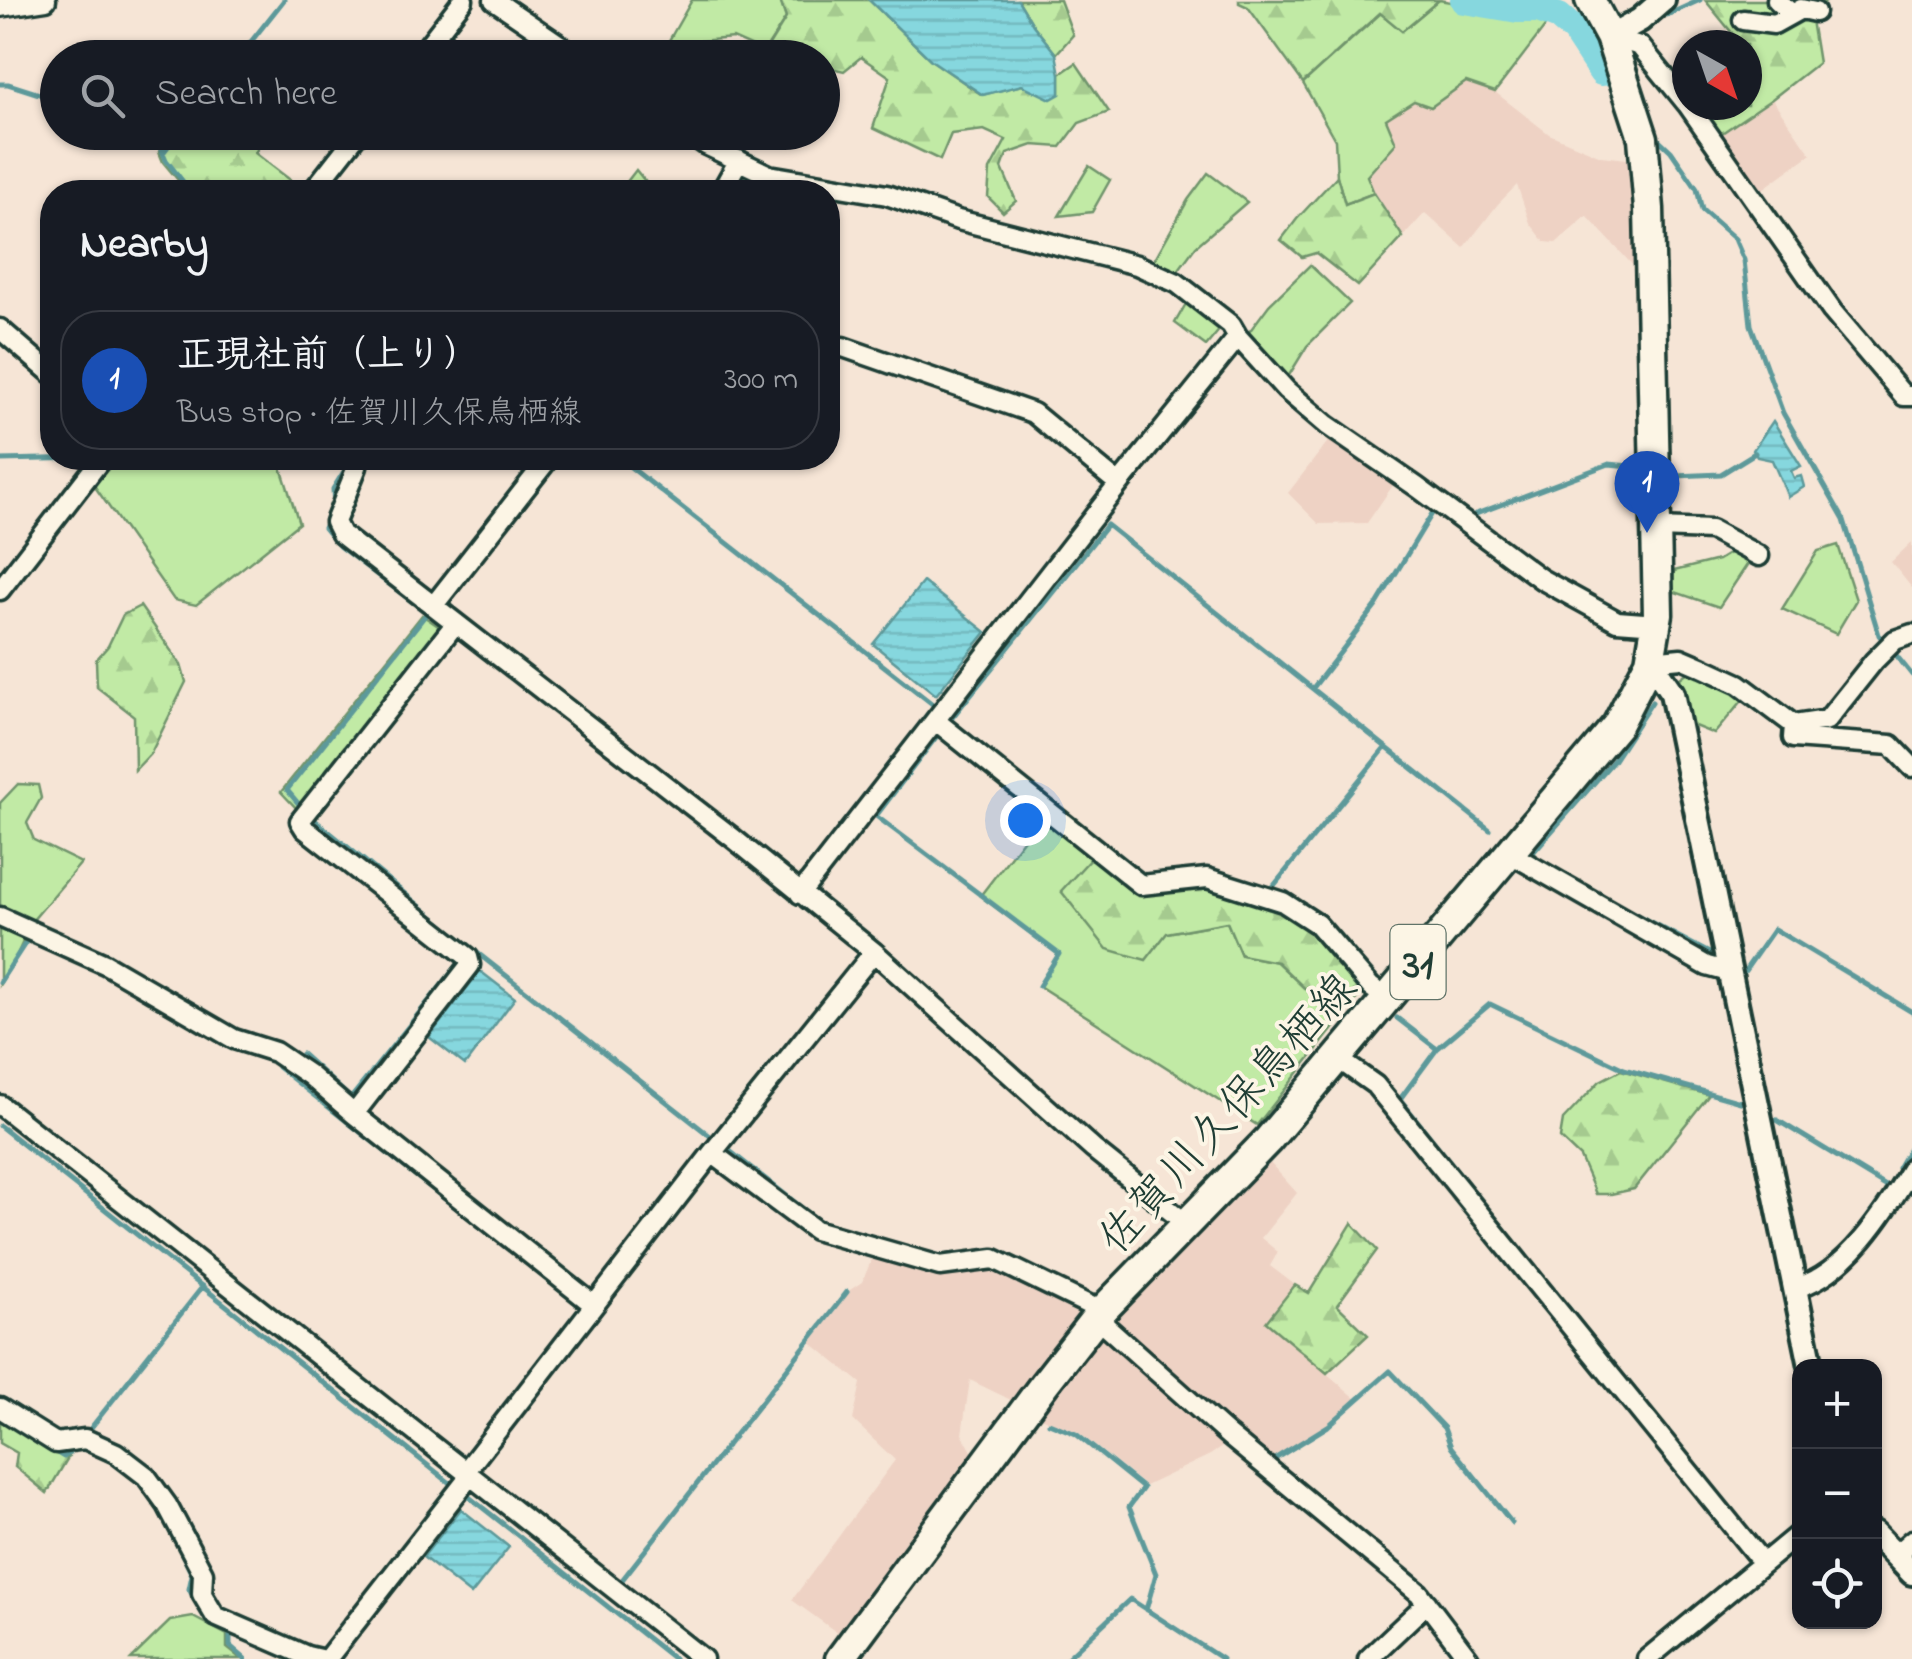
<!DOCTYPE html>
<html lang="en">
<head>
<meta charset="utf-8">
<style>
	:root { --surface:#171b24; --page:#20242c; --text:#f1f3f6; --muted:#9ea1a6; --line:#363941; --accent:#2563eb }
	body { margin:0; font-family:"Indie Flower","Klee One",sans-serif; background:var(--page); color:var(--text) }
	.controls { position:absolute; right:30px; bottom:30px; display:grid; overflow:hidden; border-radius:20px; box-shadow:0 2px 8px #0004 }
	.controls button { width:90px; height:90px; display:grid; place-items:center; padding:0; border:0; border-bottom:2px solid var(--line); background:var(--surface); color:var(--text); font:50px sans-serif }
	.compass { position:absolute; left:1672px; top:30px; width:90px; height:90px; border-radius:50%; background:var(--surface); box-shadow:0 2px 8px #0004; rotate:140deg }
	.you { position:absolute; left:1025px; top:820px; width:35px; height:35px; margin:-25px; border:8px solid #fff; border-radius:50%; background:#1a73e8; box-shadow:0 0 0 15px #1a73e833 }
	.badge { display:grid; place-items:center; width:65px; height:65px; border-radius:50%; background:var(--accent); color:#fff; font-size:32px; font-weight:700 }
	.pin { position:absolute; translate:-50% -82px; filter:drop-shadow(0 2px 5px #0008) }
	.pin::after { content:''; position:absolute; top:52px; width:35px; height:30px; background:inherit; clip-path:polygon(0 0,100% 0,50% 100%) }
	.list { margin:0; padding:0; list-style:none }
	h2 { display:flex; justify-content:space-between; align-items:center; height:130px; margin:0; padding:0 40px; font-size:42px }
	h2 small { font-size:32px; font-weight:400; color:var(--muted) }
	.list li { display:grid; grid-template-columns:65px 1fr auto; gap:30px; align-items:center; box-sizing:border-box; height:140px; margin:0 20px 20px; padding:0 20px; border:2px solid var(--line); border-radius:40px }
	.list b { display:block; font-size:38px; white-space:nowrap }
	.list p { margin:0; font-size:32px; white-space:nowrap; color:var(--muted) }
	.list em { font-size:32px; font-style:normal; color:var(--muted) }
	.icon { flex:none; width:55px; height:55px; fill:none; stroke:currentColor; stroke-width:2; stroke-linecap:round; stroke-linejoin:round }
	.map { position:relative; flex:none; width:1912px; height:1659px; overflow:hidden }
	.search { position:absolute; background:var(--surface); box-shadow:0 2px 8px #0004; left:40px; top:40px; width:800px; height:110px; display:flex; align-items:center; gap:25px; box-sizing:border-box; padding:0 35px; border-radius:55px; color:var(--muted); font-size:38px }
	.panel { position:absolute; background:var(--surface); box-shadow:0 2px 8px #0004; left:40px; top:180px; width:800px; height:290px; border-radius:40px }
	.map>svg:first-child { display:block }
</style>
</head>
<body>
<div class="map">
<svg width="1912" height="1659" viewBox="0 0 1912 1659">
	<defs>
		<pattern id="forest-firs" width="22" height="20" patternUnits="userSpaceOnUse" patternTransform="scale(2.5)"><rect width="22" height="20" fill="#c1eaa5"/><path d="M5 1l3.5 6h-7zM16 11l3.5 6h-7z" fill="#a5ca8f"/></pattern>
		<pattern id="water-rules" width="6" height="5" patternUnits="userSpaceOnUse" patternTransform="scale(2.5)"><rect width="6" height="5" fill="#86d7de"/><path d="M0 2.5h6" fill="none" stroke="#73b9bf"/></pattern>
	</defs>
	<rect width="100%" height="100%" fill="#f6e5d6"/>
	<filter id="ink" filterUnits="userSpaceOnUse"><feTurbulence type="fractalNoise" baseFrequency=".01" numOctaves="2"/><feDisplacementMap in="SourceGraphic" scale="20" xChannelSelector="R" yChannelSelector="G"/><feConvolveMatrix kernelMatrix="1 2 1 2 8 2 1 2 1" color-interpolation-filters="sRGB"/></filter>
	<g filter="url(#ink)">
		<path fill="#eed2c4" d="M1466,82l29,10 54,42 52,22 26,3 9,54 3,59 -52,-56 -31,27 -11,-1 -15,-19 -13,-38 -19,19 -34,44 -39,-35 -22,24 -29,-44 -7,-17 29,-33 -10,-23 28,-19 17,6z
			M1772,99l39,55 -55,40 -40,-57z
			M1333,435l65,43 -31,45 -48,1 -31,-31z
			M1912,542v46l-21,-26z
			M1270,1163l27,30 -36,45 17,14 -8,14 25,19 -29,37 92,78 -30,28 -55,35 -36,-26 -27,18 -65,31 -67,-54 -38,-15 68,-93z
			M875,1252l118,11 90,44 -72,93 -41,-20 -8,54 11,19 -134,181 -47,-34 103,-140 -42,-40 8,-37 -52,-42 38,-49 15,-10z"/>
		<path fill="#c1eaa5" stroke="#70946c" stroke-width="2.5" d="M692,0h88l6,18 -22,34 -31,-14 -66,6z
			M1439,0l112,19 -56,73 -29,-10 -35,25 -17,-6 -28,18 10,24 -29,33 7,17 -29,11 -8,-28 -2,-36 -32,-57 78,-70 21,18z
			M1089,166l21,14 -18,32 -33,4z
			M636,170l16,20 -1,2h-32z
			M1208,173l39,29 -51,44 -19,26 -24,-10 35,-62z
			M1310,265l40,38 -43,43 -19,31 -42,-41 23,-31z
			M1187,302l34,26 -15,18 -31,-23z
			M113,458h165l21,65 -103,82 -22,-5 -81,-116z
			M1838,545l18,55 -20,34 -54,-25 36,-58z
			M1738,548l15,8 -34,51 -47,-16 2,-20 44,-11z
			M422,615l22,15 -144,182 -19,-20z
			M1692,669l55,26 -33,39 -22,-9 -12,-47z
			M18,784l20,1 3,13 -14,25 7,17 47,23 -48,57 -19,41 -14,23v-181z
			M1043,814l51,41 73,78 60,-11 14,33 36,7 62,59 -82,104 -218,-139 19,-32 -78,-58z
			M193,1617l34,18v13l14,11h-110l39,-38z"/>
		<path fill="url(#forest-firs)" stroke="#70946c" stroke-width="2.5" d="M780,0h89l62,60 51,35 40,-10 38,8v-19l16,-11 33,49 -30,11 -18,24 -28,-2 -26,9 -5,14 14,33 -13,11 -15,-15 2,-27 16,-30 -22,-10 -33,4 -11,26 -67,-32 17,-51 -29,-20 -17,14 -21,-5 -1,-8h-61l25,-40z
			M1018,0h42l13,35 -17,19 -23,-29z
			M1239,0h200l-37,31 -22,-18 -77,70 -55,-76 -9,-4z
			M1705,0h123l-18,14 8,49 -46,36 -56,38 -20,-32h51v-60h-10v-6z
			M175,133h92l-12,20 51,39h-118l-25,-30 -4,-10z
			M1337,176l8,28 29,-11 29,44 -45,49 -42,-33 -14,4 -21,-17 16,-21z
			M140,606l41,59 5,17 -35,71 -16,17 -1,-54 -37,-29 -1,-27 12,-14 15,-31z
			M1094,855l49,36 62,-9 73,24 34,22 50,64 -23,29 -62,-59 -36,-7 -14,-33 -60,11 -21,27 -39,-11 -46,-58z
			M1621,1070l88,25 -75,94 -23,5h-15l-16,-37 -20,-19 3,-18 37,-39z
			M1352,1223l25,27 -40,55 31,30 -41,38 -61,-51 29,-37 14,8z
			M0,1412l69,44 -22,37 -32,-26 2,-14 -17,-10z"/>
		<path fill="url(#water-rules)" stroke="#5d999a" stroke-width="2.5" d="M869,0h149l15,25 23,29 4,20v20l-9,5 -29,-14 -39,10 -52,-35z
			M1773,421l28,45 -10,5 3,7 7,-2 3,11 -16,10 -16,-37 -15,-3 -4,-7z
			M923,582l63,50 -50,63 -63,-51z
			M480,971l35,27 -50,67 -36,-28z
			M461,1509l48,38 -38,48 -48,-38z"/>
		<g fill="none" stroke-linecap="round" stroke-linejoin="round">
			<path stroke="#5d999a" stroke-width="5" d="M1667,15l33,-15
				M238,58l46,-58
				M1602,72l10,12
				M0,84h8l50,16
				M151,132l5,4 10,24 25,32
				M1654,135l17,16 26,38 5,21 33,29 9,21 7,65 32,88 61,107 35,115 6,7
				M163,153l16,-21
				M1074,435l39,31
				M619,458l316,248
				M113,459l5,-1
				M0,460l87,-2
				M1676,476l45,-2 34,-21
				M334,507l-1,-18 13,-21 -4,-7 -6,-3
				M1468,517l141,-53 31,3
				M1892,650l20,25
				M1313,688l63,-82 60,-99
				M947,724l160,-199 383,305
				M940,732l-64,84 183,138 -20,32
				M303,809l-16,-19 140,-177 -88,-67 -15,-18 3,-7
				M311,817l160,131 243,191
				M1529,857l85,-97 38,-58
				M1272,888l114,-141
				M1605,898l108,57
				M106,955l55,32
				M1744,972l30,-43 138,83
				M0,982l26,-40
				M1397,1018l40,31 -37,50 160,200
				M1438,1048l52,-44 134,65 120,34
				M302,1054l49,44 109,-136
				M278,1067l301,238
				M1777,1120l112,68 -39,53
				M0,1126l455,361
				M726,1148l94,74 13,4
				M1898,1168l14,-24
				M1568,1307l27,35
				M1603,1351l44,54
				M1655,1415l107,133h6l5,-4
				M1049,1423l27,11 67,54 -14,19 27,67 -10,36
				M90,1429l113,-143
				M49,1448l15,9 13,-10
				M1273,1460l55,-34 62,-55 54,57 7,19 61,76
				M464,1493l210,166
				M172,1533l20,42 -3,14 6,11
				M622,1580l225,-288
				M230,1631v15l15,13
				M1066,1659l64,-60 92,60"/>
			<path stroke="#86d7de" stroke-width="28" d="M1464,0l54,9h20l21,8 16,14 27,41"/>
			<g stroke="#1f3d34" stroke-width="25">
				<path id="minor" d="M494,0l85,58
					M1777,0l15,14 9,-5 14,3
					M0,7l46,-7
					M1743,20l31,4 18,-10
					M1610,37l30,9 47,58
					M418,58l45,-58
					M1688,105l144,206 72,85h8
					M688,132l18,13 63,30 118,20 71,25 179,45 40,18 54,42 7,12 48,53 41,35 90,62 124,92 76,42 40,3
					M312,192l47,-60
					M721,192l18,-32
					M0,329l52,45
					M828,347h15l190,66 86,71
					M351,458l6,9 -22,55 6,12 392,304 141,114 219,197 95,76
					M1658,528l53,2 48,26
					M0,590l102,-132
					M434,605l115,-147
					M1650,661l31,-3 21,9 37,17 55,41 33,-5 47,-59 21,-21 17,-6
					M936,721l205,164 66,-7 76,24 34,22 54,63 16,11
					M1794,725l-1,13 98,7 21,22
					M1509,853l198,113 22,6
					M800,894l319,-410 119,-147
					M0,917l105,47 129,75 41,13 34,23 45,39 240,191
					M1337,1058l38,27 387,477
					M0,1105l703,554
					M354,1114l116,-149 -2,-8 -163,-128 -5,-8 156,-198
					M712,1153l103,77 125,36 54,-7 97,47 16,21 122,109 190,157 50,66
					M1795,1288c50,-12 92,-78 117,-121
					M0,1408l56,35 29,-4 31,14 30,23 21,29 36,68 -1,21 13,22 92,40 13,3
					M465,1472l247,-319 162,-201
					M1895,1555l17,-15
					M327,1659l143,-183
					M1368,1659l59,-56
					M1647,1659l153,-126"/>
			</g>
			<g stroke="#1f3d34" stroke-width="30">
				<path id="tertiary" d="M1610,37l30,-17 23,-20
					M1650,661l22,32 139,673
					M1874,1533l38,40"/>
			</g>
			<g stroke="#1f3d34" stroke-width="35">
				<path id="primary" d="M840,1659l205,-276 53,-68 170,-175 349,-415 33,-64 8,-47 -9,-405 -6,-71 -33,-101 -20,-37"/>
			</g>
			<use href="#minor" stroke="#fcf5e5" stroke-width="18"/>
			<use href="#tertiary" stroke="#fcf5e5" stroke-width="22"/>
			<use href="#primary" stroke="#fcf5e5" stroke-width="28"/>
		</g>
	</g>
	<g text-anchor="middle" stroke-width="8" stroke-linejoin="round" paint-order="stroke">
		<rect fill="#fcf5e5" stroke="#617469" stroke-width="2.5" x="1390.5" y="925" width="55" height="74" rx="8"/>
		<g font-size="42" font-weight="bold" fill="#1f3d34">
			<text x="1418" y="977">31</text>
		</g>
		<g font-size="45" fill="#1f3d34" stroke="#fcf5e5">
			<text transform="translate(1226 1112) rotate(-48)" y="16">佐賀川久保鳥栖線</text>
		</g>
	</g>
</svg>
<div class="controls">
<button>+</button>
<button>−</button>
<button><svg class="icon" aria-label="locate" viewBox="0 0 24 24"><circle cx="12" cy="12" r="6"/><path d="M12 2v4M12 18v4M2 12h4M18 12h4"/></svg></button>
</div>
<svg class="compass" viewBox="-18 -18 36 36"><path d="M0-13l5 13h-10z" fill="#e53935"/><path d="M0 13l5-13h-10z" fill="#9ea1a6"/></svg>
<div class="you"></div>
<div class="pin badge" style="left:1647px;top:533px;background:#1a4fb4">1</div>
<div class="search"><svg class="icon" aria-label="search" viewBox="0 0 24 24"><circle cx="10" cy="10" r="6"/><path d="M15 15l6 6"/></svg>Search here</div>
<section class="panel">
<h2>Nearby<small></small></h2>
<ul class="list">
<li><span class="badge" style="background:#1a4fb4">1</span><div><b>正現社前（上り）</b><p>Bus stop · 佐賀川久保鳥栖線</p></div><em>300 m</em></li>
</ul>
</section>
</div>
</body>
</html>
